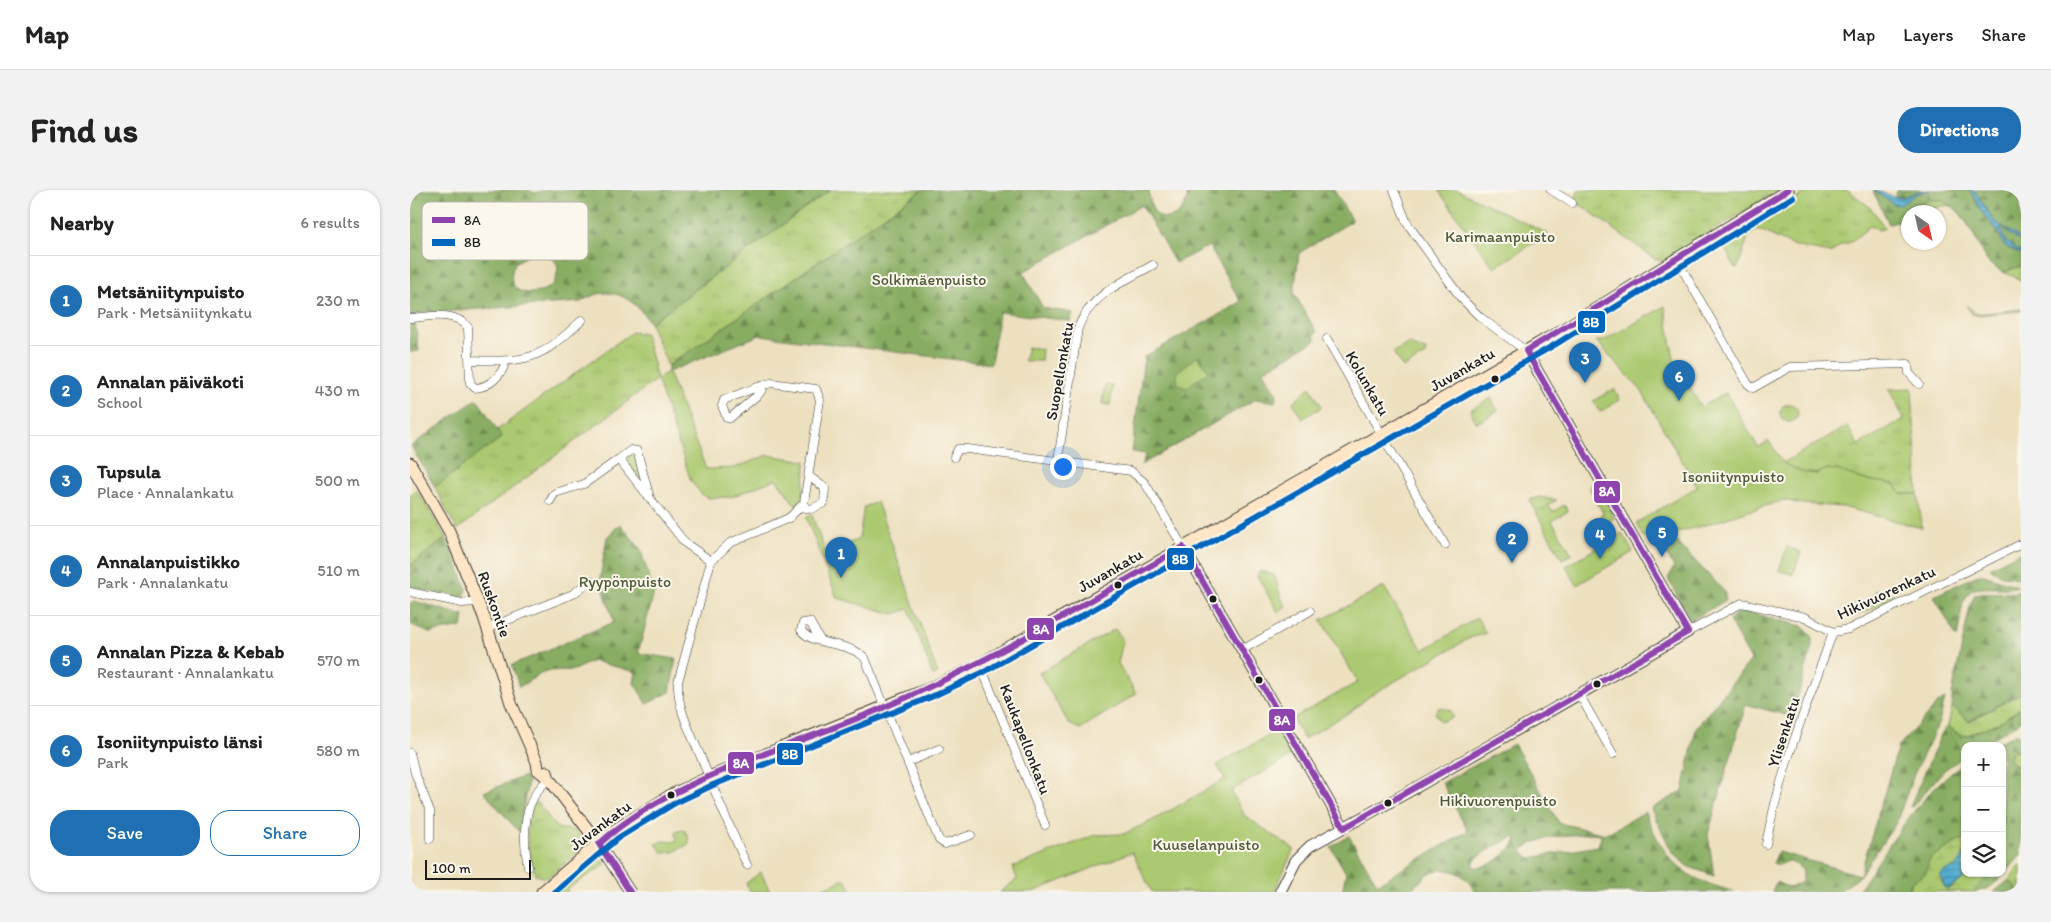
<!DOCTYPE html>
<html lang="en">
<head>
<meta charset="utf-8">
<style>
	:root { --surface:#fff; --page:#f2f2f2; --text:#222; --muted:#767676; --line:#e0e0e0; --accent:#1f6fb2 }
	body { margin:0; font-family:Itim,sans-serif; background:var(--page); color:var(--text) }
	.controls { position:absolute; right:15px; bottom:15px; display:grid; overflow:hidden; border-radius:10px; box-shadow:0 1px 4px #0004 }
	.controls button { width:45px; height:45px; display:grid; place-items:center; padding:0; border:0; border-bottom:1px solid var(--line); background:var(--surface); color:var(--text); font:25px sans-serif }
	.compass { position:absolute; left:1491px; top:15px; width:45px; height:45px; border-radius:50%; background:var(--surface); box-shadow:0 1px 4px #0004; rotate:146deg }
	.scale { position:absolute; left:15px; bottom:12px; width:106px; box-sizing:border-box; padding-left:5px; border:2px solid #1c1c1c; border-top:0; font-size:14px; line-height:18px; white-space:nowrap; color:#1c1c1c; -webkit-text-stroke:4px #fbf7ec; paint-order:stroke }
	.you { position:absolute; left:652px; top:276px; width:18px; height:18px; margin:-12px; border:4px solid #fff; border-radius:50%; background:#1a73e8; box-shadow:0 0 0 8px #1a73e833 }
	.badge { display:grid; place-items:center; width:32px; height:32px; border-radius:50%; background:var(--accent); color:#fff; font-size:16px; font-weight:700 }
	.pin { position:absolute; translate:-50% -41px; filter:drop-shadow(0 1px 2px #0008) }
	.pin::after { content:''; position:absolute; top:26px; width:18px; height:15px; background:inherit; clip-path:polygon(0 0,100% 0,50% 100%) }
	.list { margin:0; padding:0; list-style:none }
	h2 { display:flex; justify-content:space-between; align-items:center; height:65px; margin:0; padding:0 20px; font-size:21px }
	h2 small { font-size:16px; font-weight:400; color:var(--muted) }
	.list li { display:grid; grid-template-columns:32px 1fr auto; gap:15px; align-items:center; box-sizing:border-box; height:90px; padding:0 20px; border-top:1px solid var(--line) }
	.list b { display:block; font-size:19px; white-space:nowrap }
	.list p { margin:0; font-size:16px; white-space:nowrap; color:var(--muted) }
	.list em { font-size:16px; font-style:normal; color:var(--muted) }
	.actions { display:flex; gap:10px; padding:15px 20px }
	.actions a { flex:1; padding:11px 0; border:1px solid var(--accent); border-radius:20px; text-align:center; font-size:18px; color:var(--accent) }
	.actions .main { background:var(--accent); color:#fff }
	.icon { flex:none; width:28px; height:28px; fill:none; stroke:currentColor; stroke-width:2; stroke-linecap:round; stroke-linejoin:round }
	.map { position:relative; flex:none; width:1611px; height:702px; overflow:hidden; border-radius:20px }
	header { display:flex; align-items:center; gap:30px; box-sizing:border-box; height:70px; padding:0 25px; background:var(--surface); border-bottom:1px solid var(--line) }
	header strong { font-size:24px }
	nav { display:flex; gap:28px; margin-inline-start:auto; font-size:18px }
	.intro { display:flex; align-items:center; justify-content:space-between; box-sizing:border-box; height:120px; padding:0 30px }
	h1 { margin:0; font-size:35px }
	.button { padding:12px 22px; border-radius:20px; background:var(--accent); color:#fff; font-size:18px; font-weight:700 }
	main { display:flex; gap:30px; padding:0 30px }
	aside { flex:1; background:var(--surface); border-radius:20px; box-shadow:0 1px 4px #0004 }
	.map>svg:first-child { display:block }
</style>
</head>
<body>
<header>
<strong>Map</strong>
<nav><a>Map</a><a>Layers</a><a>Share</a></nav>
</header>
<div class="intro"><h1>Find us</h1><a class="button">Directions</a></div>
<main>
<aside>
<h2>Nearby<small>6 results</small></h2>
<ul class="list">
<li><span class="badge">1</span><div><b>Metsäniitynpuisto</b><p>Park · Metsäniitynkatu</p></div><em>230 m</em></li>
<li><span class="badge">2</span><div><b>Annalan päiväkoti</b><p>School</p></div><em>430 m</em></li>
<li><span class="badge">3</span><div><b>Tupsula</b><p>Place · Annalankatu</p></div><em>500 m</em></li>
<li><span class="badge">4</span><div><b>Annalanpuistikko</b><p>Park · Annalankatu</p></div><em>510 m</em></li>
<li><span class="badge">5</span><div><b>Annalan Pizza &amp; Kebab</b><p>Restaurant · Annalankatu</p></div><em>570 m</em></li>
<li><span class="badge">6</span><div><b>Isoniitynpuisto länsi</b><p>Park</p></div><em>580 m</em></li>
</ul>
<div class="actions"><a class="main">Save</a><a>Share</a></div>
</aside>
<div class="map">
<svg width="1611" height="702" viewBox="0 0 1611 702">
	<defs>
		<pattern id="grass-tufts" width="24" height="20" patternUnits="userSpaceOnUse" patternTransform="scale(1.25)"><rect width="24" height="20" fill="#abc970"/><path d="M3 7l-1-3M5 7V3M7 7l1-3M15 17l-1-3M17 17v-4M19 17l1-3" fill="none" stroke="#93ac60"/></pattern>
		<pattern id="forest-firs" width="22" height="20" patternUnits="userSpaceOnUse" patternTransform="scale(1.25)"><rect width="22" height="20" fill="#88ad62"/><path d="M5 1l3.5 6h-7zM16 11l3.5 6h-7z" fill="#6e8c50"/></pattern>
		<pattern id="wetland-marsh" width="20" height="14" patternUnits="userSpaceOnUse" patternTransform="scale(1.25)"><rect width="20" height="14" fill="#abc970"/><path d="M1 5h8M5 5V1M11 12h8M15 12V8" fill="none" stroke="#93ac60"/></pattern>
		<pattern id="water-rules" width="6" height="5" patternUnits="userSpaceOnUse" patternTransform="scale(1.25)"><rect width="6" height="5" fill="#53acd0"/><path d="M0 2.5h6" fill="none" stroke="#448ba8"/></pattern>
	</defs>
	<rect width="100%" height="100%" fill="#fbf7ec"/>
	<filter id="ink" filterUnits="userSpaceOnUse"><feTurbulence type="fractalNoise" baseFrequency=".02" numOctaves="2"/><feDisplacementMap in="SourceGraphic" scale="10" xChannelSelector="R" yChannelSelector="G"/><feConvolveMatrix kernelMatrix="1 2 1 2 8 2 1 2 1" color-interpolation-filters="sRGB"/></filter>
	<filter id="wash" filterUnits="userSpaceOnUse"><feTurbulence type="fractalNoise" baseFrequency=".0096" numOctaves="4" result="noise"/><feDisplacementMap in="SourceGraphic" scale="20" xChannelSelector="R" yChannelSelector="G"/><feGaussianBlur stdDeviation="1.12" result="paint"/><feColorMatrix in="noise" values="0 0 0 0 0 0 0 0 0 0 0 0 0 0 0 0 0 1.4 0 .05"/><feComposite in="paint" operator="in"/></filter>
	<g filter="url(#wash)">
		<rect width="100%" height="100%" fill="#ede0bf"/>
		<path fill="url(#grass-tufts)" stroke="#647246" d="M420,0h92l-254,176 -18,-43z
			M1169,0h200l-117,72 -7,-3 -77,-56 -3,-4z
			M1400,0h38l23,18 14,20 -6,2 -8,-5 -20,17 -10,3 -10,8c-14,-3 -33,-4 -46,-11 -10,-4 -19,-10 -28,-13l-9,8 -10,30 -3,1 -11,-22 2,-4z
			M1534,1l9,2 17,25c-22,-24 -34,-6 -58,-6l16,-15z
			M1611,76v14l-18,-8z
			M1556,115l10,9 45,-5v2l-45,4 -4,-1z
			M222,142l13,1 12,46 -200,151 -22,-43 67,-50 -5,-7z
			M1502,198l6,106h-17l-6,-10 -30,-4 -28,-10 -10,-1 -10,5 -16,-2 -18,-9 64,-37 11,19 46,-26 -15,-30z
			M223,262h2l10,34 -21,-26z
			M1184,293l20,35 -6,4h-4l-4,-5 3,-4 -14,-26z
			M7,300l29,48 -36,28v-71z
			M1130,307l17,3 -9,5 5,7 11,-7 4,6 -16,10 20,33 -10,5 -33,-59z
			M1466,400l20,5 1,3 -45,19 4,-14 14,3z
			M1611,503v15l-23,15 -36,14 -14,-11 4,-19 18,14z
			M1604,560l7,4v13l-8,-3 -5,-6z
			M126,611l21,27 18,2 10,15 -37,33 -13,-3c-6,-22 -14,-53 1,-74z
			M185,669h5l6,5 -39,25 1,3h-13z
			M1611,674v28h-3l-5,-8 -5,-3z"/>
		<path fill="url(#forest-firs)" stroke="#52643f" fill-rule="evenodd" d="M0,0h120l4,3 11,-3h285l-180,133c-16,-25 -40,-41 -69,-21l-171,12zM129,63c18,6 23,10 15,30 -18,18 -54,12 -39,-20l15,-9z
			M512,0h227c1,47 43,26 38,0h147l18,31 -53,32 -5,40 23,40 -3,3 2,4 -53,31 14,24 -2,7 -19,-3 -115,66 5,-11 -14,-2 12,-95 97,-55 -32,-56 -34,17 -33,-58 -119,67 20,36 30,5 -3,8 -71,-9 -8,52 -231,-29 -92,37v-6z
			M1488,0h25l-19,7 -9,-1z
			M1521,0h39l11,21 11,13v3l6,3c2,11 11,21 23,24v12l-18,6c-5,-3 -12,-6 -16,-11 -13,-19 -25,-71 -64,-59 -7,7 -15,10 -18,18l-16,4 -16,-33 27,14 16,-11z
			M1564,0h41l5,3 1,46 -27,-18z
			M1592,37l10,9 9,5v11l-13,-7 -8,-14z
			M4,129l5,32 -9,1v-32z
			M67,209l25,38 -67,50 -24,-41z
			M210,334l20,24 14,45 -16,60 38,6 -6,33 -23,12 -13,-21 2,-11 -43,-11 -19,9 -29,1 -26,16 -7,-22 102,-43 -14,-43 7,-42z
			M36,348l21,51 -4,10 -53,-12v-21z
			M1266,351l48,50 2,9 -35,20 -23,-41 6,-12 -13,-21z
			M1611,362v26l-17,-2 -13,-7v-2z
			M1570,384l38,12c-15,5 -32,-1 -47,4l-8,12 -6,36 -23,-42z
			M1611,401v102l-52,28 -17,-14v-13l18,-88 5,-12c16,-4 30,1 46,-3z
			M4,411l50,15 -2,11 -33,6 -19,-9v-21z
			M1333,421l59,15 10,10v10l-20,71 -46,-13 -38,130 6,42 -27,-10 -15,-14 -21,-43 32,-18 13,-63 55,-68 -22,-39 6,-7z
			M1535,509l-6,23 -25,52 -18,49 -38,55 -20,14h-66l4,-10 14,6 12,-6 1,-11 -6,-6 -9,-4 -9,4 -6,-2 5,-11 82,23 38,-128 39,-43z
			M1611,518v13l-40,25h-16v10l-21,14 -32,37 -2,-1 31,-71 7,-9 14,11 36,-14z
			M1607,543l3,5 1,16 -7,-4 -6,8 5,6 8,3v88c-12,14 -28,37 -48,37l19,-19h10l3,-21 -3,-6v-100h-10z
			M1104,554l45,79 47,11 39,-22c22,53 36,65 90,80h-261c-5,-17 -26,-28 -44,-19 -8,5 -17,17 -25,19 -14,0 -47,0 -63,0l4,-19 -15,-26 18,-11 28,48 91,-53 -26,-48zM1182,643l7,1 2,3 -3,9 -68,12 -9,-7c18,-16 48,-15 71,-18zM1103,647l4,3c-8,13 -29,30 -44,27l2,-8 22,-14z
			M1555,572v76l-25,14 -15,23 -15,9 -3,8h-50c33,-45 61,-98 108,-130z
			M115,586l3,6 -9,50 -35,-40z
			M1598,691l6,3 4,8h-24z"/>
		<path fill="url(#wetland-marsh)" stroke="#647246" d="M1555,648c0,11 -1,23 -10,30 -5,4 -10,2 -15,7l1,6 7,9 15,-12 -1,-8 3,-3v6h27l-19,19h-66l5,-10 14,-9 2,-10 4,-6z"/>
		<path fill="#abc970" stroke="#647246" d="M1028,0h19l91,44 -54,34z
			M1255,116l9,53 27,48 25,-14 32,54 11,-6 14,22 18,9 16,2 10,-5 10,1 28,10 30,4 6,10h17l4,34 -79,-21 -41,-3 -18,-4 -82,26 -46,12 -13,-1 -7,-14 61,-36 -56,-97 -45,-49h7z
			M1000,153l4,4 12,3 -1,5 -22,13 -10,-16z
			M618,157l14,2 -1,12h-17z
			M1182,158l7,13 -14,7 -7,-12z
			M787,166l12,15 -23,17 -9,-5v-11z
			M258,182l38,97 28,-1 34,-13 38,6 -3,34 -7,11 -20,-27 -45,18 -22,1 -7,-3 -11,-14 -34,-102z
			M695,195l8,1 -3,19 -8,-1z
			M900,197l12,20 -20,12 -9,-17z
			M1204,199l6,11 -20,12 -7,-11z
			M1081,208l7,13 -21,12 -7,-13z
			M1370 223a9 9 0 1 1 18 0a9 9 0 1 1-18 0Z
			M467,312l61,172 -5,2 -24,-67 -15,5 -57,-16 -31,-81 6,-2 13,37 34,-13 5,-32z
			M1212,343l11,19 -56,33 -11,-19z
			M1377,357l14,5 -8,23 -14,-5z
			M850,381l14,4c5,11 5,22 12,31l-8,6 -21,-36z
			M974,397l39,63 54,-32 9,15 -16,5 -99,57 -21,17 -46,27 -12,-20 66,-37 -37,-62z
			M705,439l8,12 -5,22 18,31 -56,35 -11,-5 -30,-51z
			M1029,517l11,3 3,7 -12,5 -6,-9z
			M867,540l14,26 -60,35 14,25 49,33 -20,43h-122l-20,-40 -99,40h-33l17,-13 -4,-12 82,-32 29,-1 33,-16 68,-39 -8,-14z
			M273,639l5,6 1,9 -15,8 -11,1 -7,-9 7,-3 10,1 4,-2 -2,-8z
			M351,682l9,20h-20l-4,-9z
			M435,689l8,13h-39z"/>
		<path fill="url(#water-rules)" stroke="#386476" d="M1463,0c9,1 20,10 31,7 11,-3 13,-7 27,-7l-15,4 -15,11 -8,-1z
			M1560,0h4l20,31 27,18v2l-9,-5 -10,-9 -1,1 4,13 16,11v2l-17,-9 -6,-15 -6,-3v-3l-11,-13z
			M1555,664l-3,26 -16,10 -6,-15 4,-4 12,-4z"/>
	</g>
	<g filter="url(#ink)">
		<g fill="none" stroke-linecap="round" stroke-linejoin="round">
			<g stroke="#3b3934" stroke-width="9">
				<path id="minor" d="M984,0l13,33 54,75 19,19 46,34
					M1141,0l21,13
					M1267,70l71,124 5,4 37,-21 118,-3 1,9 10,11
					M0,128c19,-1 44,-8 58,9l2,56 5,5c15,-1 27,-13 31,-27
					M917,149l118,206
					M60,170c58,2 69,1 112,-40
					M544,267l4,-8h9l164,22 14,12 38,64
					M209,269l12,-9 6,1 13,47
					M648,270l20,-132c13,-34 45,-46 75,-63
					M140,311l5,-8 29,-9 35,-25 66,84 26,18
					M392,317l9,2 13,-6 1,-15 -15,-11
					M0,402l52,11 16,-1
					M78,438l85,-34 17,-13
					M1278,442l54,-29 63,14 28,15 16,-3 172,-85
					M410,450l-10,-18 -7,1 -2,7c10,16 48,11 64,28l74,182 6,4 26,-9
					M832,460l68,-39
					M570,474l65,161
					M1169,504l34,60
					M0,563l5,20 15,38v28
					M498,572l31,-13
					M1356,654c14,-74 42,-142 67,-212
					M337,675c-17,-36 -32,-73 -47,-110 -10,-24 -23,-47 -22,-73l33,-121 19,-18 59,-25 15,-15 16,-103 -4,-11 -45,-6c-16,4 -32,11 -47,17l-2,6 5,12h3l29,-24 7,-10
					M118,677c-6,-32 -6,-67 21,-88"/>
			</g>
			<g stroke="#3b3934" stroke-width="12">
				<path id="tertiary" d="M773,357l161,281
					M189,654l31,48
					M870,702l16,-32 14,-14 93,-51 285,-163 -162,-281"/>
			</g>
			<g stroke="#3b3934" stroke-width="13">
				<path id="secondary" d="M0,273l39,68 35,86 27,86 26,59 1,8 11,9
					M137,582l2,7 50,65
					M132,702l71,-61 58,-36 38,-18 219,-88 52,-25 572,-328 236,-146"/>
			</g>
			<use href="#minor" stroke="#fff" stroke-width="8"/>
			<use href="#tertiary" stroke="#fff" stroke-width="10"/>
			<use href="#secondary" stroke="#fde5c5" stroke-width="11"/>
			<g stroke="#fbf7ec" stroke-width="10">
				<path id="bus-1" d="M1116,161l162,281
					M1116,161l262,-161
					M773,357l161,281
					M934,638l344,-196
					M189,654c72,-67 198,-98 288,-138 103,-44 199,-103 296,-159
					M189,654l31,48"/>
			</g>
			<g stroke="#fbf7ec" stroke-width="10">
				<path id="bus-2" d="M145,702l63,-54 57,-35 38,-18 218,-88 53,-25 572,-328 237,-147"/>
			</g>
			<use href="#bus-1" stroke="#8e44ad" stroke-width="6"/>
			<use href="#bus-2" stroke="#0065bd" stroke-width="6"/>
		</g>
	</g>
	<g fill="#1c1c1c" stroke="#fbf7ec" stroke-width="2">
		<circle cx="1085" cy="189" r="4.5"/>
		<circle cx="708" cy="395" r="4.5"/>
		<circle cx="803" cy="409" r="4.5"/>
		<circle cx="849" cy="490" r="4.5"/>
		<circle cx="1187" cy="494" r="4.5"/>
		<circle cx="261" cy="605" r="4.5"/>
		<circle cx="978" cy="613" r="4.5"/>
	</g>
	<g text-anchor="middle" stroke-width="4" stroke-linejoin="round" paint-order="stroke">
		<g font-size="16" fill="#4e5939" stroke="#fbf7ec">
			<text x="1090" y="52">Karimaanpuisto</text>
			<text x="519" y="95">Solkimäenpuisto</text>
			<text x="1323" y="292">Isoniitynpuisto</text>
			<text x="215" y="397">Ryypönpuisto</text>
			<text x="1088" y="616">Hikivuorenpuisto</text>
			<text x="796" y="660">Kuuselanpuisto</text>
		</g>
		<g font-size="16" fill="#1c1c1c" stroke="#fbf7ec">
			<text transform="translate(1052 179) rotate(-30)" y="6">Juvankatu</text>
			<text transform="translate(649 181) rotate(-80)" y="6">Suopellonkatu</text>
			<text transform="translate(958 193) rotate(60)" y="6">Kolunkatu</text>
			<text transform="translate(700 380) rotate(-30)" y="6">Juvankatu</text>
			<text transform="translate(1476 402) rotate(-25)" y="6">Hikivuorenkatu</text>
			<text transform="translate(85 414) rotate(70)" y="6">Ruskontie</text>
			<text transform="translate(1373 542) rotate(-72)" y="6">Ylisenkatu</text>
			<text transform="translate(616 549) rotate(69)" y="6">Kaukapellonkatu</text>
			<text transform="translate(190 635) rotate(-37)" y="6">Juvankatu</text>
		</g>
	</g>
	<rect x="12" y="12" width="166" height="58" rx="8" fill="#fbf7ec" stroke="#b8b5ae" stroke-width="1"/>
	<rect x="22" y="27" width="23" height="6" fill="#8e44ad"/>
	<rect x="22" y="49" width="23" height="7" fill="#0065bd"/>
	<g font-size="14" fill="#1c1c1c">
		<text x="54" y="35">8A</text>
		<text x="54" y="57">8B</text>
	</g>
	<g stroke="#fbf7ec" stroke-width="2">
		<rect x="1167" y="120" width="29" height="24" rx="5" fill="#0065bd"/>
		<rect x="1183" y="290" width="28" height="24" rx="5" fill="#8e44ad"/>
		<rect x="756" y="357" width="29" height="24" rx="5" fill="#0065bd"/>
		<rect x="616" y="427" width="29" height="24" rx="5" fill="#8e44ad"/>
		<rect x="858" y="518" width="28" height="24" rx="5" fill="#8e44ad"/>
		<rect x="366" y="552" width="28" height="24" rx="5" fill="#0065bd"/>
		<rect x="317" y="561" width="28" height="24" rx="5" fill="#8e44ad"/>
	</g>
	<g font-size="14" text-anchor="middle" font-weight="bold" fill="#fff">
		<text x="1181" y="137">8B</text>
		<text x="1197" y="306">8A</text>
		<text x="770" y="374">8B</text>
		<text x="631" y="444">8A</text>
		<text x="872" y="535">8A</text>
		<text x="380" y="569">8B</text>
		<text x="331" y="578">8A</text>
	</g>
</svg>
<div class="controls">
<button>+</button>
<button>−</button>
<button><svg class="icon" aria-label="layers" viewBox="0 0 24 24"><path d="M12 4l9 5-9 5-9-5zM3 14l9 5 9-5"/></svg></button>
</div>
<svg class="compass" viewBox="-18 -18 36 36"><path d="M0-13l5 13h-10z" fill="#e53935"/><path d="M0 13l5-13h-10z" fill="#767676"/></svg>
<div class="scale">100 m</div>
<div class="you"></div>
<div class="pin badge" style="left:431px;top:388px">1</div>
<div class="pin badge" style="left:1102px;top:373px">2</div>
<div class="pin badge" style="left:1175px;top:193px">3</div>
<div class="pin badge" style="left:1190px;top:369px">4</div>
<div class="pin badge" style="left:1252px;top:367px">5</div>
<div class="pin badge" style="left:1269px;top:211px">6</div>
</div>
</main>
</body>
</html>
